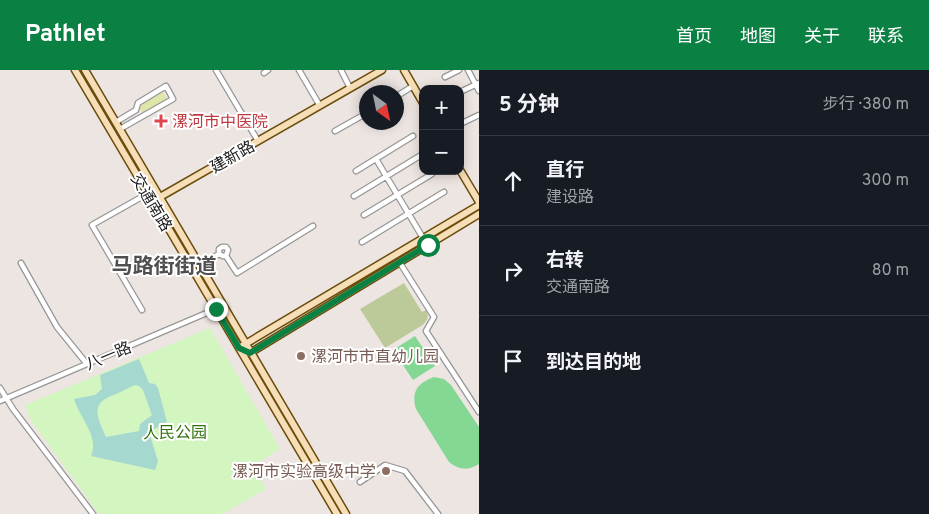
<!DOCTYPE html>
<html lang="zh">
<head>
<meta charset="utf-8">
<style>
	:root { --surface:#171b24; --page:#242831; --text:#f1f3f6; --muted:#9ea1a6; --line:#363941; --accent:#0b8043 }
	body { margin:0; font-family:Overpass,"Noto Sans SC",sans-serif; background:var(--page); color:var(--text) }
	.controls { position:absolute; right:15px; top:15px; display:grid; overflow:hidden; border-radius:10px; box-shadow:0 2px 12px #0003 }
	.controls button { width:45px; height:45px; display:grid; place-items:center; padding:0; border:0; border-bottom:1px solid var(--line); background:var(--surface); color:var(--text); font:25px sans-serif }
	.compass { position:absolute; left:359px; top:15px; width:45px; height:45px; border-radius:50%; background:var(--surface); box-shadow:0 2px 12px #0003; rotate:147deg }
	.stop { position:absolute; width:15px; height:15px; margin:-11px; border:4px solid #0b8043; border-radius:50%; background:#fff }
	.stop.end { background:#0b8043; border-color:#fff; box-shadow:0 1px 5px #0008 }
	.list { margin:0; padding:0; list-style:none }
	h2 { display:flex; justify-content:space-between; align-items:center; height:65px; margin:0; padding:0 20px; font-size:21px }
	h2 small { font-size:16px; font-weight:400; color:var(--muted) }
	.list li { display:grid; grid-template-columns:32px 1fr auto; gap:15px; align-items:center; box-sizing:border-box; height:90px; padding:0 20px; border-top:1px solid var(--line) }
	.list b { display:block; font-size:19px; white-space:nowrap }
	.list p { margin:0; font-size:16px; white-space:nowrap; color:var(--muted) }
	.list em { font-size:16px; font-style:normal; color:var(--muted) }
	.icon { flex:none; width:28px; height:28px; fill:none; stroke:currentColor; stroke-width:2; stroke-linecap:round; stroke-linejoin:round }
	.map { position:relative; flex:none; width:479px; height:444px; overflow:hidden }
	header { display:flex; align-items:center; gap:30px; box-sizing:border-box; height:70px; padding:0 25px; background:var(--accent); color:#fff }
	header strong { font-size:24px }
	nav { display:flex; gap:28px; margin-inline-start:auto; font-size:18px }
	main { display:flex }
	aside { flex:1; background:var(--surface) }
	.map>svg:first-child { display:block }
</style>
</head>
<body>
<header>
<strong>Pathlet</strong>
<nav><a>首页</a><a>地图</a><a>关于</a><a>联系</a></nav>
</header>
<main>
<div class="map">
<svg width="479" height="444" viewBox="0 0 479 444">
	<rect width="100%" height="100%" fill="#ede5e2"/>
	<path fill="#e0e5aa" d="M162,21l6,9 -25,14 -5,-8z"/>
	<path fill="#bcca99" d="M404,213l18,29 4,-2c4,6 1,12 -5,16l-36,22 -25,-39z"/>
	<path fill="#d3f5c0" d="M210,258l70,121 -28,17 14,23 -44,25h-123l-69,-95 -5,-14z"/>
	<path fill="#84d893" d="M415,266l20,30 -22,14 -20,-30z
		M434,307l10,2 7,6 28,42v37c-11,7 -20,6 -30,-2l-33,-53c-5,-18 2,-26 18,-32z"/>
	<path fill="#a5d8ce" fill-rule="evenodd" d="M139,289l10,24 6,1 3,4 9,34 -18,10 9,29 -3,9 -64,-14c9,-19 -12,-39 -17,-57l21,-4 7,-6 -2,-14zM135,315l4,1 4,4 9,25 -12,9 -1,7 -33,6c-9,-21 -17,-34 10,-43 7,-3 12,-6 19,-9z"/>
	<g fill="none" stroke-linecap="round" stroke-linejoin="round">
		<g stroke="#969696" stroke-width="7">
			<path id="street" d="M216,0l42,71
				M299,0l21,36
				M341,0l9,18
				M468,0l11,21
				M264,3l4,-3
				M445,7l14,-7
				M460,22l19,-9
				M397,26l16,-10
				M116,52l20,-12 2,-7 28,-17 7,13 -53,30
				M460,54l19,-9
				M335,61l32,-18
				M376,89l47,79
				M356,101l57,-35
				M354,126l69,-42
				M364,145l68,-41
				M362,172l82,-50
				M226,186l11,17 76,-47
				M21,193l36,64 30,37
				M400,193l34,54 -8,14 53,81
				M200,195l19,-11v-5l3,-2h4l2,3 -2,6h-3l-4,-2
				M142,240l-50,-85 55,-31
				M0,318l13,21 80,105
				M0,331l216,-92
				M360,412l25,-17 20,6 33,43"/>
		</g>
		<g stroke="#6b4c0b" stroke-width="9">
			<path id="secondary" d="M75,0l262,444
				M85,0l261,444
				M404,0l19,33
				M460,100l19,32
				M160,127l222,-127
				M242,276l237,-141
				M247,282l3,1 229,-139"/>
		</g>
		<use href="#street" stroke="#fff" stroke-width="4.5"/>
		<use href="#secondary" stroke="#f5deb8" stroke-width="6"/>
	</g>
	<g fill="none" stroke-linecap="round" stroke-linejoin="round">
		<path stroke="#0b8043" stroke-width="6" d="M216,239l23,39 11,5 178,-108"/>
	</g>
	<path fill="#e0444e" stroke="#fff" stroke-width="2" d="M158.5 43.5h5v5h5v5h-5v5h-5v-5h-5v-5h5z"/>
	<g fill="#8d6e63" stroke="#fff" stroke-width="2">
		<circle cx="301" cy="286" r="5"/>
		<circle cx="386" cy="401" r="5"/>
	</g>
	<g text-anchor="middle" stroke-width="4" stroke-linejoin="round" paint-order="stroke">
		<g font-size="16" fill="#be3a42" stroke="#fff" text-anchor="start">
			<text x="172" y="57">漯河市中医院</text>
		</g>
		<g font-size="16" fill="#1c1c1c" stroke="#fff">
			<text transform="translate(232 86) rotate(-30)" y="6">建新路</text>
			<text transform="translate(152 132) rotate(59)" y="6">交通南路</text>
			<text transform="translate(108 285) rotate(-23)" y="6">八一路</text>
		</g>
		<g font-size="16" fill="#785e54" stroke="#fff" text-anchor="start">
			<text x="311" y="292">漯河市市直幼儿园</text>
			<text x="376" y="407" text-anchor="end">漯河市实验高级中学</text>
		</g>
		<g font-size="16" fill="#337211" stroke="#fff">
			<text x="175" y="368">人民公园</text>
		</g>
		<g font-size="21" font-weight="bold" fill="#4f4f4f" stroke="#fff">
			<text x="164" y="203">马路街街道</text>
		</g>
	</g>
</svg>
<div class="controls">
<button>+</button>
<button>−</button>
</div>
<svg class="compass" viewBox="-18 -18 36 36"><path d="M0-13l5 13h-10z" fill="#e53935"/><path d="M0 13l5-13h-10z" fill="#9ea1a6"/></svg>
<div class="stop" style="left:428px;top:175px"></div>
<div class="stop end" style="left:216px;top:239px"></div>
</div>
<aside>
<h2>5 分钟<small>步行 · 380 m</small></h2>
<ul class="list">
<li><svg class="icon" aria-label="ahead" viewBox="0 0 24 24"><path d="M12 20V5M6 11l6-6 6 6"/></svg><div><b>直行</b><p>建设路</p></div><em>300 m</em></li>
<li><svg class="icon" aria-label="right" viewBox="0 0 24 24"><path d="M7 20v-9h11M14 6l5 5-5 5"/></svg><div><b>右转</b><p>交通南路</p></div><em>80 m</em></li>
<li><svg class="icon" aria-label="arrive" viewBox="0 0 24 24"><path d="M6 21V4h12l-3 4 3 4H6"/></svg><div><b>到达目的地</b></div></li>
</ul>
</aside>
</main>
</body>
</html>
